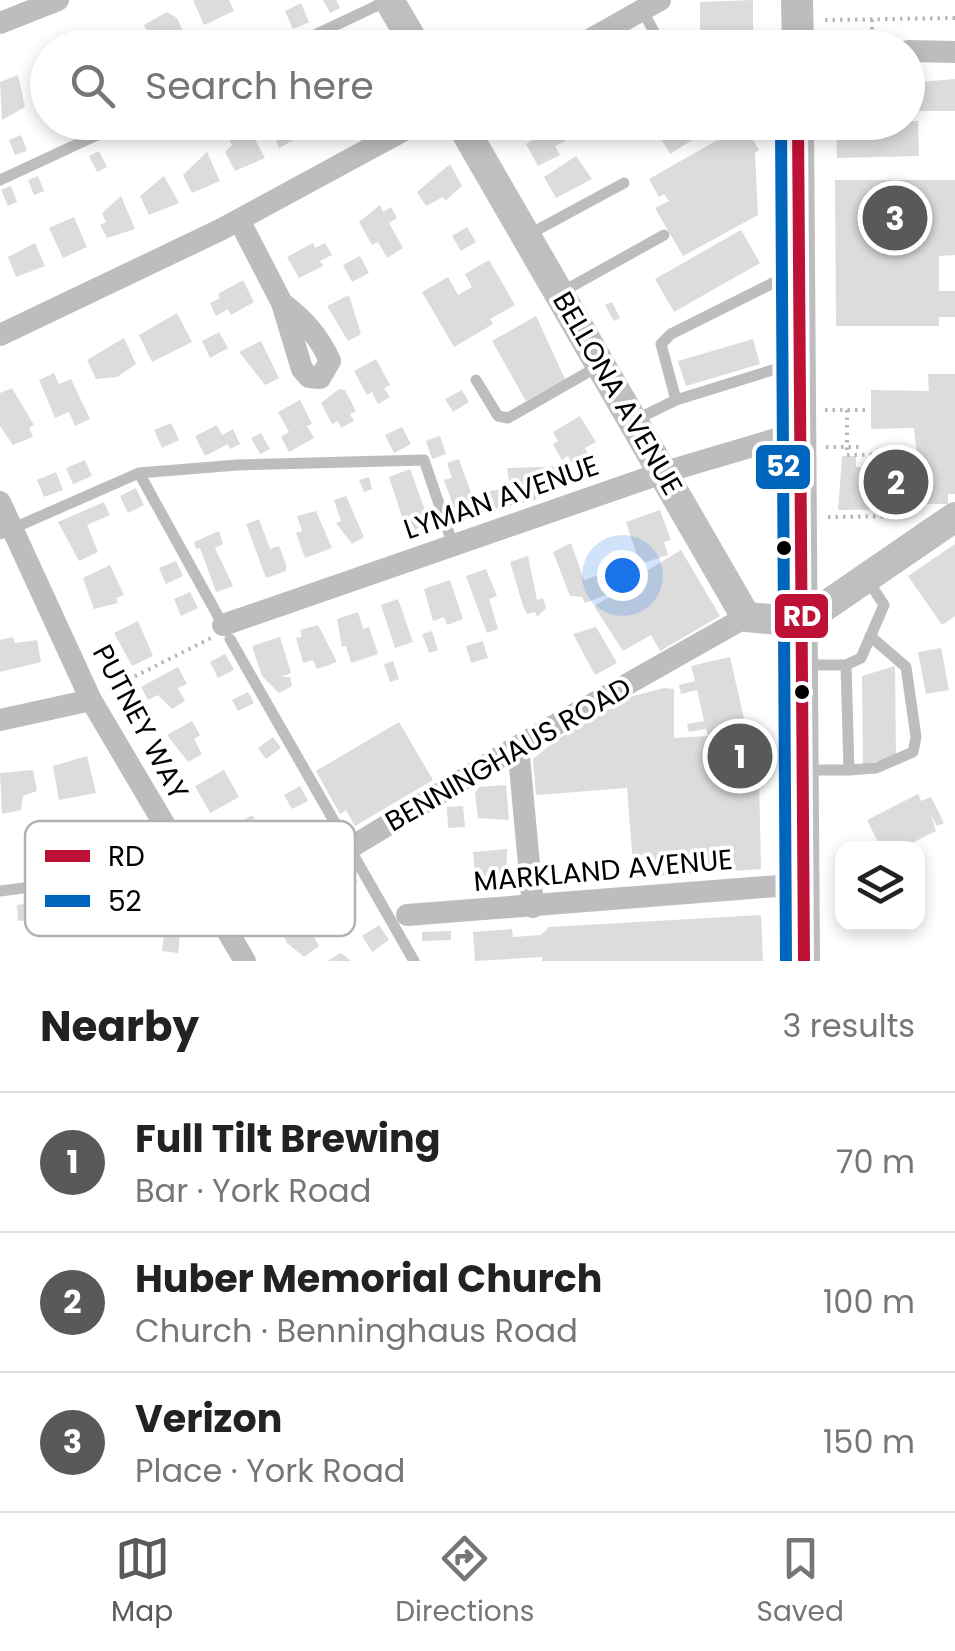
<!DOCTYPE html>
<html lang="en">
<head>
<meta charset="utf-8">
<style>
	:root { --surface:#fff; --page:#f6f6f6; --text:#222; --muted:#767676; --line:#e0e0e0; --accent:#595959 }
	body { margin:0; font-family:Poppins,sans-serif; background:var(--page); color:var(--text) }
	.controls { position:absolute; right:30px; bottom:30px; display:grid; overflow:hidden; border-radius:20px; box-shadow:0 5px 15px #0003 }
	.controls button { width:90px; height:90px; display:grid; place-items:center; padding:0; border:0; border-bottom:2px solid var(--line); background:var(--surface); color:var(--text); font:50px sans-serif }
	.you { position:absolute; left:622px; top:575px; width:35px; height:35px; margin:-25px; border:8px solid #fff; border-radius:50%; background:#1a73e8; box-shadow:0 0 0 15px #1a73e833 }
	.badge { display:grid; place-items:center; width:65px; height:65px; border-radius:50%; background:var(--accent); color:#fff; font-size:32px; font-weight:700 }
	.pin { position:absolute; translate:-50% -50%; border:5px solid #fff; box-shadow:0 2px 10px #0006 }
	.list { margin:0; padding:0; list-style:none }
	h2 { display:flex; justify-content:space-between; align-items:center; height:130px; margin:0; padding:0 40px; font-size:42px }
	h2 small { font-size:32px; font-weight:400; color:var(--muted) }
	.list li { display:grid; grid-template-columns:65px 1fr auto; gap:30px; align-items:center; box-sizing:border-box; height:140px; padding:0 40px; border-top:2px solid var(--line) }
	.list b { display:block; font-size:38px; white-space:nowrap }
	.list p { margin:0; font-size:32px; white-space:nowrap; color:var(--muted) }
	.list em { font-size:32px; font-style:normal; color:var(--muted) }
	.icon { flex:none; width:55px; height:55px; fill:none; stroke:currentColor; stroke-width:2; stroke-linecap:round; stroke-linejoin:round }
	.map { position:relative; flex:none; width:955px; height:961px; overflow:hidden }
	.search { position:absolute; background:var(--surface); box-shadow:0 5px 15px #0003; left:30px; right:30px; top:30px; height:110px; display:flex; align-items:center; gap:25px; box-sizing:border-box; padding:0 35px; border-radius:55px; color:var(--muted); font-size:38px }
	.sheet { height:550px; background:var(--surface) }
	nav { display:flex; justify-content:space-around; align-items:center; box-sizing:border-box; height:140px; border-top:2px solid var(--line); background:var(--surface); font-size:28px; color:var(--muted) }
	nav a { display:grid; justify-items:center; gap:5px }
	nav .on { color:var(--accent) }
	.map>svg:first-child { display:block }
</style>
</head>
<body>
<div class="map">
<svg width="955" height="961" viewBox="0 0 955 961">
	<rect width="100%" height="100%" fill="#fff"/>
	<path fill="#dcdcdc" d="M193,0h36l5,11 -30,14z
		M323,0h13l4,8 -10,5z
		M753,0v45l-53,3v-46z
		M301,3l8,19 -16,7 -8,-18z
		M167,12l10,6 13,30h-28l-5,-12 -6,3 -7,-14z
		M344,29l10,15 -21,4 -6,-10z
		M622,31l10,17h-32l-2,-4z
		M513,32l12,16h-38l15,-9z
		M119,33l6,15h-22l-3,-7z
		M18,75l7,32 -23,13 -2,-38z
		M955,79v32h-47v-28z
		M918,121l1,35 -82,2 -1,-36z
		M179,122h12l4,7 -10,5z
		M269,122h25l7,14 -22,12z
		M651,122h41l8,13 -30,19z
		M247,124l18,34 -30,13 -10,-19 7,-7 -6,-10z
		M559,129l6,12 -10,5 5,9 -22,11 -12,-22 20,-13 3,4z
		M749,133l10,17 -4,3 3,62 -75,41 -28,-48 14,-7 -5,-7 -5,3 -10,-18 72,-41 13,-4 3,6z
		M21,135l6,16 -12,4 -6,-15z
		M99,151l8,16 -10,5 -8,-16z
		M207,152l13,29 -28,12 -9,-18z
		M576,156l16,23 -36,19 -12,-21z
		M450,164l12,22 -17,15 -2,-4 -17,9 -9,-14z
		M38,176l6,15 -10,4 -6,-15z
		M164,176l15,27 -30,12 -9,-19z
		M835,180h120v75l-16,1v35h16v26h-16v9h-103z
		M11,186l6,16 -9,4 -7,-16z
		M121,196l14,33 -28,9 -7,-13 6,-3 -4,-9z
		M380,205l3,7 8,-5 6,11 -8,5 14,25 -16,10 -9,-16 -6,3 -13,-23z
		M74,217l13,30 -24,11 -14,-30z
		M467,227l9,15 -15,9 -9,-15z
		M741,230l19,33 -86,49 -19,-33z
		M35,243l10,23 -29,11 -8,-20z
		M313,243l2,5 10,-5 7,12 -12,6 3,5 -24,12 -12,-21z
		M360,256l9,17 -17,9 -9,-17z
		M489,260l26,45 -25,14 3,5 -39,23 -32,-55 26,-15 10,18 14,-8 -7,-13z
		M243,280l11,22 -23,13 -3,-6 -12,7 -6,-13 10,-5 -2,-4z
		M349,295l12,39 -13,7 -21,-35z
		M612,302l8,16 -6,3 -9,-16z
		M177,313l15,29 -40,20 -13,-27z
		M536,316l29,63 -39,22 -34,-60z
		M219,332l9,16 -18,10 -8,-17z
		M124,338l12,26 -19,13 -21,2 -9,-19z
		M753,339l7,25 -74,22 -8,-25z
		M261,341l18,37 -14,7 -26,-33z
		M376,359l14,26 -6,3 6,9 -12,7 -6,-12 -5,3 -13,-24z
		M54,373l5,11 12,-5 19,40 -15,7 -6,-14 -14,6 -16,-38z
		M928,374h27v120h-7v10h-27v5l-83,1 4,-54h14v11h62l-4,-39 -43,1v-39l58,1z
		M12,388l22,37 -5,3 4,9 -20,8 -13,-19v-33z
		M339,389l6,1 11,21 -6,3 4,7 -13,7 -3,-7 -6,3 -11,-21z
		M462,390l7,12 -16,10 -8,-13z
		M300,400l12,24 -5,2 7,12 -25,14 -8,-15 8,-5 -11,-20z
		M580,416l16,26 -11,6 3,6 -16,9 -4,-7 -6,4 -9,-16 5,-3 -5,-9z
		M171,423l8,17 -17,8 -8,-18z
		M217,425l5,10 11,-6 7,15 -10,5 -2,-5 -23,12 -10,-20z
		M402,427l9,17 -17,9 -9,-18z
		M261,433l9,16 -10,5 -9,-16z
		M440,436l6,18 -14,5 -6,-18z
		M459,459l16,45 -20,7 -11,-31 8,-2 -5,-15z
		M85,460l7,16 -19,8 -7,-16z
		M569,466l-2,19 -27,9 -5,6 -40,9 -6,-18 21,-3 -3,-20z
		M410,469l19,52 -14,9 -2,-4 -7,3 -17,-52z
		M56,472l7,18 -19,7 -7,-17z
		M369,477l3,12 -8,3 -5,-12z
		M136,488l8,17 -16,8 -8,-17z
		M346,496l18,41 -12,7 -16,-21 5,-2 -7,-21z
		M104,502l6,13 -23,10 11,27 -19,9 -21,-39z
		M660,510l11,30 -7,2 4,13 -28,9 -14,-42z
		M316,511l16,37 -27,10 -9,-25 6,-2 -5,-15z
		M259,519l11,30 9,-3 7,18v7l-20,7 -20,-54z
		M219,531l4,13 -8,4 18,38 -17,6 -16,-44 -4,1 -2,-7z
		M571,543l13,37 30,-10 6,20 -35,13 -3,-6 -12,-1 -17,-44z
		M955,544v72l-13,9 -34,-49z
		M681,550l39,66 -60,35 -9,-16 -28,16 -29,-45 27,-16 15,6 7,-4 -8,-14z
		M528,556l9,44 6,-2 3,10 -9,9 -2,-5 -8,2 -4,-8 -13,-44z
		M176,561l7,15 -17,8 -7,-16z
		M110,565l14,30 -8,3 2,5 -24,6 -11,-31z
		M486,569l11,27 -8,3 9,30 -11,4 -21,-57z
		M450,580l13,39 -16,6 -3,-8 -11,4 -9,-32z
		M190,592l8,16 -17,8 -7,-17z
		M398,599l15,43 -18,6 -14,-43z
		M358,612l5,17 6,-2 9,27 -27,9 -5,-17 -4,1 -5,-28z
		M138,621l15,35 -21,10 -18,-33z
		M318,625l19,37 -20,7 -4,-9 -10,3 -7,-25 6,-1 -2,-7z
		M596,627l21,36 -22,12 -22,-41z
		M432,631l6,19 -9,3 -7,-19z
		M13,637l2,6 22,-3 4,22 -41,10v-32z
		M280,637l11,36 -10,4h9l2,9 -13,7 -17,-17 -10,-30z
		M483,641l5,17 -17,5 -5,-17z
		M941,648l8,42 -23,4 -8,-42z
		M225,654l9,16 -16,8 -8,-16z
		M730,657l17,75h11l3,137 -127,9 -7,-90 -91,7 -3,-36 23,-19 74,-43 34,-9 10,1v49l34,-2 -2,-7 -17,3 -2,-8 17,-3 -7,-31 -16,4 -2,-9 16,-4 -4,-15z
		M393,661l6,18 -9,3 -6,-18z
		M895,666l1,90 -33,9 -1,-89z
		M178,667l9,17 -9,4 7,13 -13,8 -14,-14 -10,5 -7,-13z
		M248,692l6,11 -16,8 -6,-11z
		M192,721l8,14 -6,4 8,15 -14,8 -21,-27z
		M399,722l34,58 -78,46 -9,-16 -6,4 -24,-43z
		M273,737l8,11 -15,11 -8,-11z
		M87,756l9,37 -37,7 -6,-34z
		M33,770l4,21 -14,5 -2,14 -19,4 -2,-41z
		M224,770l15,27 -29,16 -15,-27z
		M506,785l3,35 -31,-2 -3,-25 4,-6z
		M300,786l8,15 -16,8 -8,-14z
		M918,794l3,7 10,-4 13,26 -7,3 -6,-11 5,16 -34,17h-21l-14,-28z
		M463,806l2,21 -17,1 -1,-21z
		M252,815l19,29 -11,7 5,9 -18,10 -25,-37z
		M507,849l-1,30 -22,2 -1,-8 -8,1 -2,-22z
		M347,867l11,15 -16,11 -11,-16z
		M29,903l2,17 -13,1 -1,-16z
		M302,907l9,12 -5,4 13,23 -15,11 -17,-14 -10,-19z
		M761,915l2,46h-221v-4l-67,4 -2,-29 39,-3 1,8 28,-2 8,-8z
		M379,925l10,15 -17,12 -10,-16z
		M451,931v9l-29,1v-9z
		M164,934l16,1 -2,18 -16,-2z
		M341,953l10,8h-23l9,-6z"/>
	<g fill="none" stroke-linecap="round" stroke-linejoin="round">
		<path stroke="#b8b8b8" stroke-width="4" stroke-dasharray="2.5 5" stroke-linecap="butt" d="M825,20l130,-2
			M872,37v-18
			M825,410h40
			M847,410v45l66,-1
			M826,447h37
			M828,517l81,-1
			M108,690l103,-52"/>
		<path stroke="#bdbdbd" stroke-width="11" d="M642,10l21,38
			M287,48l102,-48
			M0,180l125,-58
			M526,236l98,-53
			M560,293l104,-58
			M476,380l22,36 10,2 89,-51
			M676,400l-15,-56 10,-10 124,-62
			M635,420l41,-20 119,-37
			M139,473l84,152
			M0,534l139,-61 98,-8 187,-5 29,85
			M230,639l184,322
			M806,665h40l15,-7 23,-53 -17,-26
			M808,770h41l-3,-105
			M849,770l27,-2 37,-16 3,-15 -10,-70 -36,-31
			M0,891l187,-24"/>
		<path stroke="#bdbdbd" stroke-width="22" d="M0,23l58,-23
			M575,48l85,-48
			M908,51l47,1
			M239,220l43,83 20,66 7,8 11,1 10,-17c-11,-25 -27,-42 -48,-58
			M0,335l220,-105 199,-108
			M0,502l91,198 154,261
			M223,625l442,-153 135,-40
			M0,720l91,-20
			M518,746l15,161
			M407,915l396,-31
			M221,926l297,-180 228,-129"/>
		<path stroke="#bfbfbf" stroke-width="30" d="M389,0l28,48
			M460,122l286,495 56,5 153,-105"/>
		<path stroke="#bdbdbd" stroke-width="32" d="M797,0l1,48
			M798,122l6,839"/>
		<g stroke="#fff" stroke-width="20">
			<path id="bus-1" d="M798,122l6,839"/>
		</g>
		<g stroke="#fff" stroke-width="20">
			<path id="bus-2" d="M781,122l5,839"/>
		</g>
		<use href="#bus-1" stroke="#be1136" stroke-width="12"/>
		<use href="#bus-2" stroke="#0065bd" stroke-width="12"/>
	</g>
	<g fill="#000" stroke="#fff" stroke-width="4">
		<circle cx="784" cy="548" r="9"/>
		<circle cx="802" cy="692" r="9"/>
	</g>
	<g text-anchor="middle" stroke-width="8" stroke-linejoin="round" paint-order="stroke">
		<g font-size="28" fill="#000" stroke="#fff">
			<text transform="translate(618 393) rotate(60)" y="10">BELLONA AVENUE</text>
			<text transform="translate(501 497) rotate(-19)" y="10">LYMAN AVENUE</text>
			<text transform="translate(141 722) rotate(62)" y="10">PUTNEY WAY</text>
			<text transform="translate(508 754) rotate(-30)" y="10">BENNINGHAUS ROAD</text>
			<text transform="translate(603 870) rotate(-5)" y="10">MARKLAND AVENUE</text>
		</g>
	</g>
	<rect x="25" y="821" width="330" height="115" rx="15" fill="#fff" stroke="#b2b2b2" stroke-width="2.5"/>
	<rect x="45" y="850" width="45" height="12" fill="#be1136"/>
	<rect x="45" y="895" width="45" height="12" fill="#0065bd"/>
	<g font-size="28" fill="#000">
		<text x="108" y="866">RD</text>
		<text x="108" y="911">52</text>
	</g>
	<g stroke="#fff" stroke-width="4">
		<rect x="754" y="443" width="58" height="48" rx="10" fill="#0065bd"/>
		<rect x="773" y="592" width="57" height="48" rx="10" fill="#be1136"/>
	</g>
	<g font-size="28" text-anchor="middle" font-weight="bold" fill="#fff">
		<text x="783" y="476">52</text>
		<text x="802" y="626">RD</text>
	</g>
</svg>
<div class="controls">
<button><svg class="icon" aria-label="layers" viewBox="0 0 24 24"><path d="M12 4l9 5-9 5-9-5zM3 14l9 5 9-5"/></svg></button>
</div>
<div class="you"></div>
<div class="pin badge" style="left:740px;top:756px">1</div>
<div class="pin badge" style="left:896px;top:482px">2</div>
<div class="pin badge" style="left:895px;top:218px">3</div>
<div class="search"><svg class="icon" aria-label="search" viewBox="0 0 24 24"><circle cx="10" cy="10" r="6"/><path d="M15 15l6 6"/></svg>Search here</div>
</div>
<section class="sheet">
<h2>Nearby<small>3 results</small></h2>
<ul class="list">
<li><span class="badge">1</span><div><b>Full Tilt Brewing</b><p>Bar · York Road</p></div><em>70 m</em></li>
<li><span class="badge">2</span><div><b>Huber Memorial Church</b><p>Church · Benninghaus Road</p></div><em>100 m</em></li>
<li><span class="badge">3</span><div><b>Verizon</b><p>Place · York Road</p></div><em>150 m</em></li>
</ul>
</section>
<nav>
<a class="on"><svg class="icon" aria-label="map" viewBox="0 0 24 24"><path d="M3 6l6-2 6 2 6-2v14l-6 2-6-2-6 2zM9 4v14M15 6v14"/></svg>Map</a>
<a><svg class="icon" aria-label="directions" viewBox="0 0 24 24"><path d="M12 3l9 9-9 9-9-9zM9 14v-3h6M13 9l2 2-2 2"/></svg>Directions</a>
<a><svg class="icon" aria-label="saved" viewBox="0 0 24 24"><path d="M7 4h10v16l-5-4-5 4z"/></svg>Saved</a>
</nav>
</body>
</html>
